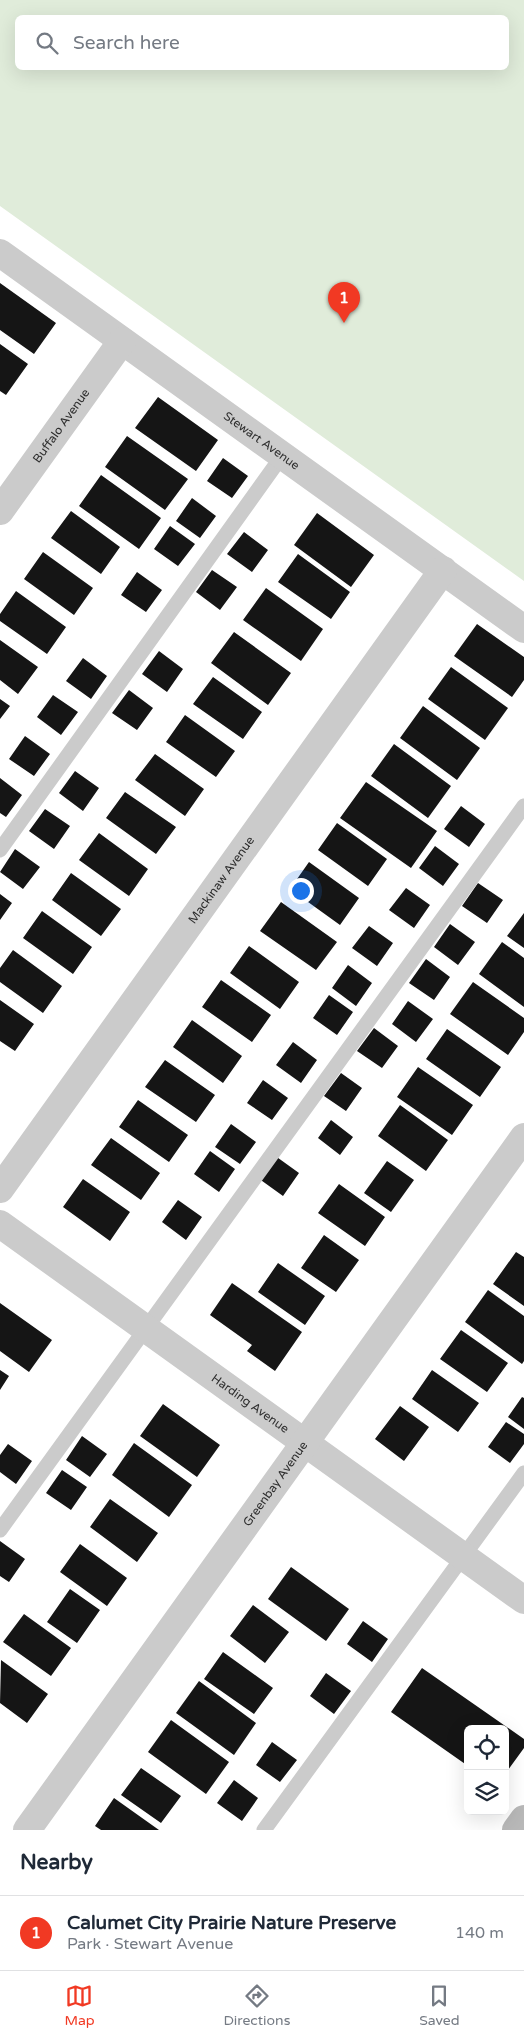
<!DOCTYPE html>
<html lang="en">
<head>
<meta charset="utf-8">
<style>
	:root { --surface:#fff; --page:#f6f6f7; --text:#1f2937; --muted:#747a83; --line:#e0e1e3; --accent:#f13923 }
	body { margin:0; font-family:"Varela Round",sans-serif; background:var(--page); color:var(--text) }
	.controls { position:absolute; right:15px; bottom:15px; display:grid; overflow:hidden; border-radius:8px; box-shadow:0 5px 20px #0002 }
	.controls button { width:45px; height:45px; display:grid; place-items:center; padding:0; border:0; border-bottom:1px solid var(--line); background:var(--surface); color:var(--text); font:25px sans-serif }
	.you { position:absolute; left:300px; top:890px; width:18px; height:18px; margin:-12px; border:4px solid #fff; border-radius:50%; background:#1a73e8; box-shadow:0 0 0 8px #1a73e833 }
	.badge { display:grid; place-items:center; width:32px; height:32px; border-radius:50%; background:var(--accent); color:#fff; font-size:16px; font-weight:700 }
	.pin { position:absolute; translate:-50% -41px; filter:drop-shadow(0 1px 2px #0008) }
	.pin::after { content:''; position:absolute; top:26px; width:18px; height:15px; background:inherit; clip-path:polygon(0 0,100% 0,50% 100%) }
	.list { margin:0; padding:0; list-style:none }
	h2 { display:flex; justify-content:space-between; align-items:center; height:65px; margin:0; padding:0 20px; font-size:21px }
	h2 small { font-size:16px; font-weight:400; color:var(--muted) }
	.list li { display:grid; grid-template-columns:32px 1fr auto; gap:15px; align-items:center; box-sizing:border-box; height:75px; padding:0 20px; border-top:1px solid var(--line) }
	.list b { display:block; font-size:19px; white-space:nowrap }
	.list p { margin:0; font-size:16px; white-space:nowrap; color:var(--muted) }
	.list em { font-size:16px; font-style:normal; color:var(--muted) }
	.icon { flex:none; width:28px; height:28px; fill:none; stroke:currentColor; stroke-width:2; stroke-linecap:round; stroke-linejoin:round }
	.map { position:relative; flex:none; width:524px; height:1830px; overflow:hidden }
	.search { position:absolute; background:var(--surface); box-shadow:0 5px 20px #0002; left:15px; right:15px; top:15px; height:55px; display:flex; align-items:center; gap:12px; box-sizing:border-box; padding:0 18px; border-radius:8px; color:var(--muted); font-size:19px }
	.sheet { height:140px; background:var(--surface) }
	nav { display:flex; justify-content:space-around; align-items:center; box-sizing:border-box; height:70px; border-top:1px solid var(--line); background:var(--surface); font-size:14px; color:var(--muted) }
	nav a { display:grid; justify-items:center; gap:2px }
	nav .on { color:var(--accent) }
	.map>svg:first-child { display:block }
</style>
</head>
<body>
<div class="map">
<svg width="524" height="1830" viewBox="0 0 524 1830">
	<rect width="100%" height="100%" fill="#fff"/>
	<path fill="#e0ecda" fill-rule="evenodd" d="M0,0h524v581l-524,-375zM18,18h488v50h-488z"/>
	<path fill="#151515" d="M0,283l56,40 -22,31 -34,-24z
		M0,344l28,20 -22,31 -6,-4z
		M158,397l60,43 -22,31 -61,-43z
		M127,436l61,43 -23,31 -60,-43z
		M223,458l25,18 -16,22 -25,-17z
		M101,475l60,43 -22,31 -60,-43z
		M192,498l24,18 -16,22 -24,-17z
		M71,511l49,36 -19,27 -50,-36z
		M317,513l57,42 -23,32 -57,-42z
		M170,526l25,18 -17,22 -24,-17z
		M244,532l24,18 -16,22 -25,-18z
		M43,552l50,36 -19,27 -50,-36z
		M298,554l52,38 -19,27 -53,-37z
		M212,570l25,17 -17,23 -24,-18z
		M137,572l25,18 -16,22 -25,-17z
		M266,588l57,41 -22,32 -58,-41z
		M16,591l50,36 -19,27 -47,-33v-7z
		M477,624l47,33v23l-12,17 -58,-41z
		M234,632l57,41 -23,32 -57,-42z
		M0,640l38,27 -20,27 -18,-14z
		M159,651l24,18 -16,23 -25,-18z
		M83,658l24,18 -16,23 -25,-18z
		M451,667l57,41 -23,32 -57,-41z
		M213,677l49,35 -19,27 -50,-35z
		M129,690l24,18 -16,22 -25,-17z
		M53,695l25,17 -17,23 -24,-18z
		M0,699l10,7 -10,13z
		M423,706l57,42 -23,32 -57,-42z
		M185,715l50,36 -19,26 -50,-35z
		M25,736l25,18 -16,22 -25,-17z
		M394,744l57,42 -23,32 -57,-42z
		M155,754l49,35 -19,27 -50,-36z
		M75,771l24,17 -16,23 -24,-18z
		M0,778l22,17 -16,22 -6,-4z
		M366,782l71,49 -26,37 -71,-50z
		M125,792l51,35 -20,27 -50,-36z
		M461,806l24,18 -16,23 -25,-18z
		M45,809l25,17 -16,23 -25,-18z
		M337,823l50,36 -19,27 -50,-36z
		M99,833l49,36 -19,27 -50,-36z
		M435,846l24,18 -16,22 -24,-18z
		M15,849l25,18 -17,22 -23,-17z
		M309,862l50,36 -19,27 -50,-36z
		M71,873l50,36 -20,27 -49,-36z
		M478,883l25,17 -16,23 -25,-17z
		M406,888l24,17 -16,23 -25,-18z
		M0,894l12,9 -12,17z
		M281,902l56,40 -21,28 -56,-39z
		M42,911l50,36 -19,27 -50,-36z
		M524,913v35l-17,-12z
		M450,924l25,18 -17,23 -24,-18z
		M369,926l24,17 -16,23 -25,-18z
		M502,942l22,16v49l-45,-33z
		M249,946l50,36 -19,27 -50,-36z
		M13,950l49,36 -19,27 -43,-31v-14z
		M426,959l24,18 -16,23 -25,-17z
		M348,965l24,18 -16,23 -24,-18z
		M221,980l50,35 -19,27 -50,-35z
		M473,982l51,36v14l-16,23 -58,-41z
		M329,995l24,17 -16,23 -24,-17z
		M0,1000l34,24 -19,27 -15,-10z
		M408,1001l25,18 -17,23 -24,-18z
		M192,1020l50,36 -19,27 -50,-36z
		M374,1028l24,18 -16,22 -25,-17z
		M447,1029l54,38 -21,30 -54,-38z
		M293,1042l24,18 -16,23 -25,-18z
		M165,1060l50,35 -19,27 -51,-35z
		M418,1067l55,38 -21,30 -55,-38z
		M341,1073l21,15 -16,23 -22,-15z
		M263,1080l25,18 -16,22 -25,-17z
		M138,1100l50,35 -19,27 -50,-35z
		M400,1105l48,35 -22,31 -48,-35z
		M331,1120l22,17 -13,18 -22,-17z
		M231,1124l25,18 -16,22 -25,-17z
		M111,1138l49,35 -19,27 -50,-35z
		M210,1151l25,18 -16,23 -25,-18z
		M274,1155l25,18 -16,23 -25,-18z
		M387,1161l27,19 -23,32 -27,-19z
		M83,1179l47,33 -20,29 -47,-34z
		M339,1184l46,33 -20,29 -47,-33z
		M178,1200l24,17 -16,23 -24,-18z
		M324,1235l35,25 -23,32 -35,-24z
		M516,1252l8,5v49l-31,-22z
		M278,1263l47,33 -20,29 -47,-33z
		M232,1283l70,49 -27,39 -28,-20 5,-6 -42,-30z
		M488,1290l36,26v45l-2,3 -57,-42z
		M0,1303l52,37 -23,32 -29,-21z
		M461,1330l47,33 -21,29 -47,-33z
		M0,1370l9,6 -9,14z
		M432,1370l47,33 -21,29 -46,-33z
		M522,1397l2,1v31l-16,-12z
		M163,1404l57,41 -23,32 -57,-41z
		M400,1406l29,21 -25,34 -29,-22z
		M506,1422l18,12v10l-14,19 -22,-16z
		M82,1436l25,18 -17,23 -24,-17z
		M134,1443l58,42 -23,32 -57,-42z
		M8,1444l24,17 -16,23 -16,-12v-17z
		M62,1470l25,17 -16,23 -25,-17z
		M110,1499l48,34 -21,29 -47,-35z
		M0,1541l25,18 -16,23 -9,-6z
		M80,1544l47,34 -20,28 -47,-34z
		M291,1567l58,42 -23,32 -58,-42z
		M70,1589l30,21 -23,33 -30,-21z
		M253,1605l36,27 -24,31 -35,-27z
		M24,1614l47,34 -20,28 -48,-34z
		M363,1621l25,18 -16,23 -25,-18z
		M223,1652l50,36 -19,26 -50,-35z
		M1,1660l47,34 -21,29 -27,-20z
		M422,1668l102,71v9l-19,26v-45h-37v37l-77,-54z
		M326,1673l25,18 -17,23 -24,-18z
		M199,1681l57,42 -22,32 -58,-42z
		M171,1720l58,42 -23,32 -58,-42z
		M272,1742l25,18 -17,22 -24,-17z
		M141,1768l40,28 -20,27 -40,-28z
		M234,1780l24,18 -16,23 -25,-18z
		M114,1798l45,32h-58l-6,-4z"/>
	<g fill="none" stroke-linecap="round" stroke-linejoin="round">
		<path stroke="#cbcbcb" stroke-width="15" d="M0,850l282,-394
			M0,1530l524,-724
			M264,1830l260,-357"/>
		<g stroke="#cbcbcb" stroke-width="28">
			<path id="s1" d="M0,253l524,376"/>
			<path id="s2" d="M0,511l122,-170"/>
			<path id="s3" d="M0,1189l443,-619"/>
			<path id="s4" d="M0,1224l524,376"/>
			<path id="s5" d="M27,1830l497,-693"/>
		</g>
		<path stroke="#b8b8b8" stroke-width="28" d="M516,1830l8,-11"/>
	</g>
	<g text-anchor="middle" stroke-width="5" stroke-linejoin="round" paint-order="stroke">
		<g font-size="12" fill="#2e2e2e" stroke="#fff">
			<text dy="4" stroke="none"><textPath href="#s2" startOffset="105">Buffalo Avenue</textPath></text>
			<text dy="4" stroke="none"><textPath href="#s1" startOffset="322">Stewart Avenue</textPath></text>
			<text dy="4" stroke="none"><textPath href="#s3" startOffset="380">Mackinaw Avenue</textPath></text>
			<text dy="4" stroke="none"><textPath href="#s4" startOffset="308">Harding Avenue</textPath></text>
			<text dy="4" stroke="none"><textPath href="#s5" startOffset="426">Greenbay Avenue</textPath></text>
		</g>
	</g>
</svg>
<div class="controls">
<button><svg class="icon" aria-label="locate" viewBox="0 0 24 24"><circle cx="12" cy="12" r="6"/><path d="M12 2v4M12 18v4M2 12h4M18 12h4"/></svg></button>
<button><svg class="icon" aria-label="layers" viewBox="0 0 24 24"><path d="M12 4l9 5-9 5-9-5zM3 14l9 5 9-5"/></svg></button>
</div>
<div class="you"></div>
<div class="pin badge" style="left:344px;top:323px">1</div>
<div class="search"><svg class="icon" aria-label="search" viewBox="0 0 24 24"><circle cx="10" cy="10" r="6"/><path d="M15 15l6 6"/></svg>Search here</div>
</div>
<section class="sheet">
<h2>Nearby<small></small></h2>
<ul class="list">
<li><span class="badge">1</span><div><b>Calumet City Prairie Nature Preserve</b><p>Park · Stewart Avenue</p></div><em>140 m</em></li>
</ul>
</section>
<nav>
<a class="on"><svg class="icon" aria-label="map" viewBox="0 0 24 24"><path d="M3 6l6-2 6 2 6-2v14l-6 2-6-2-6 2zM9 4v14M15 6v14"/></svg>Map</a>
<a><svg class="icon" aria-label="directions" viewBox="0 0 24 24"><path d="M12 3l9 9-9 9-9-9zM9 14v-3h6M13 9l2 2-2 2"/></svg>Directions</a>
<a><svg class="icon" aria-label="saved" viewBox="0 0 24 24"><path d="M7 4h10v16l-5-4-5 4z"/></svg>Saved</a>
</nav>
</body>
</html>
